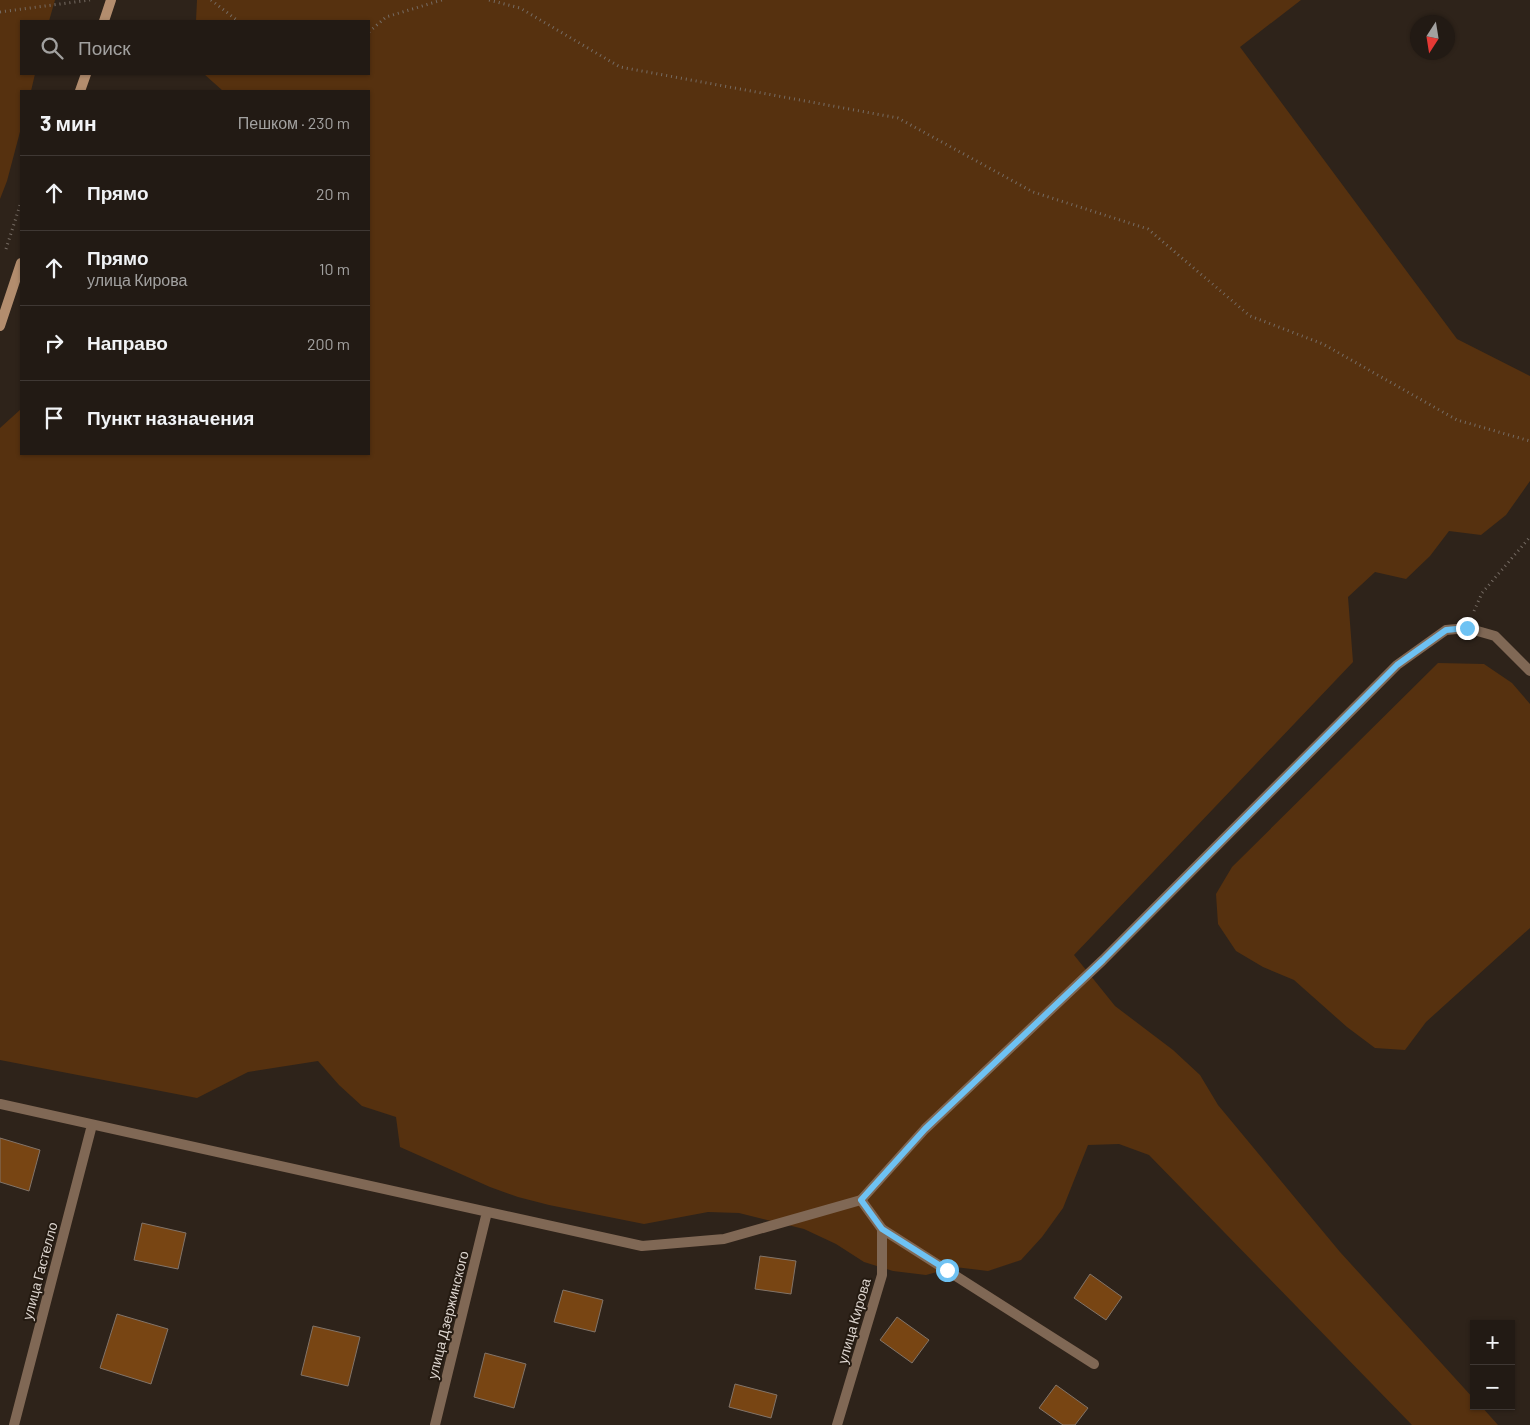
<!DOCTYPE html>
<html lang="ru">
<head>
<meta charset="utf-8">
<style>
	:root { --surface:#221a14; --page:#2a231d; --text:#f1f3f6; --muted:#a2a1a0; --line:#3f3834 }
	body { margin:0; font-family:Barlow,sans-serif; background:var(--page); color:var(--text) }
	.controls { position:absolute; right:15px; bottom:15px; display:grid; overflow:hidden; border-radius:0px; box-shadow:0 1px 4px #0004 }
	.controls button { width:45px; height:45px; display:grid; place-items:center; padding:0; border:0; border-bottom:1px solid var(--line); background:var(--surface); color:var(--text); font:25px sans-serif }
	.compass { position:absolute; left:1410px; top:15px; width:45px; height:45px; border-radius:50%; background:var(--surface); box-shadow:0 1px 4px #0004; rotate:192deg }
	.stop { position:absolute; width:15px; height:15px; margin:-11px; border:4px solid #6ec2f3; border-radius:50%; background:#fff }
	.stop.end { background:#6ec2f3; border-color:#fff; box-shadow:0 1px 5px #0008 }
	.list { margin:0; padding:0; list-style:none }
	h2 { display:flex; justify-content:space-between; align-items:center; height:65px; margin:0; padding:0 20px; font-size:21px }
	h2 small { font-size:16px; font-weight:400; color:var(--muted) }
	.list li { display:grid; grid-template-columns:32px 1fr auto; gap:15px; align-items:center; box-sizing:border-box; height:75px; padding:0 20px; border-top:1px solid var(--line) }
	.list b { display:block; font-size:19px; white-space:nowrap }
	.list p { margin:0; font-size:16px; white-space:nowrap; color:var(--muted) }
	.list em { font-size:16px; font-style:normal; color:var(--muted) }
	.icon { flex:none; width:28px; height:28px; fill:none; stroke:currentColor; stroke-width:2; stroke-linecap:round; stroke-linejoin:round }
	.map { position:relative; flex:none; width:1530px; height:1425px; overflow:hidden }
	.search { position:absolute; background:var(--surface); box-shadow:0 1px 4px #0004; left:20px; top:20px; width:350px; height:55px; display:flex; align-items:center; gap:12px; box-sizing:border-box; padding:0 18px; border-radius:0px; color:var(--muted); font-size:19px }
	.panel { position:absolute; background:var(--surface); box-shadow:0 1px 4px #0004; left:20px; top:90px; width:350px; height:365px; border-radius:0px }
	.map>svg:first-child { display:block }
</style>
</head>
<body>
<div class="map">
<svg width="1530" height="1425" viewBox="0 0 1530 1425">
	<rect width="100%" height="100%" fill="#2e231a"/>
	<path fill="#56310f" d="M0,0h55l-6,21h-28v53h14l-4,17h-10v37l-14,53 -7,18z
		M197,0h1104l-61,47 217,292 73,37v105l-24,34 -25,20 -32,-4 -19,25 -24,23 -31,-7 -27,25 5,65 -279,293 41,51 58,44 27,25 18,30 122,147 134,147v7h7l17,19h-86l-263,-270 -30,-11 -31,1 -25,63 -21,29 -21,23 -33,11 -33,-4 -29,8 -33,-4 -29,-9 -28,-18 -32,-15 -65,-16 -31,-1 -64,12 -95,-19 -31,-8 -28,-10 -90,-40 -4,-30 -34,-11 -23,-21 -21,-24 -70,11 -51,26 -197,-38v-632l21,-19v45h348v-363h-146l-19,-17h165v-53h-173z
		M1438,663l46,1 28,19 18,21v224l-104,94 -21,28 -30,-2 -28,-21 -53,-47 -31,-13 -27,-16 -18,-27 -2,-30 16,-27z"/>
	<path fill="#784513" stroke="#827469" d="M0,1138l40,12 -11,41 -29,-9z
		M142,1223l44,10 -8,36 -44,-9z
		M760,1256l36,5 -5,33 -36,-5z
		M1090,1274l32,23 -16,23 -32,-22z
		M563,1290l40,10 -8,32 -41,-10z
		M117,1314l51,15 -17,55 -51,-16z
		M897,1317l32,23 -17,23 -32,-23z
		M313,1326l47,11 -12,49 -47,-11z
		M485,1353l41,11 -12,44 -40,-11z
		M735,1384l42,11 -6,23 -42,-11z
		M1056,1385l32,23 -13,17h-12l-24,-17z"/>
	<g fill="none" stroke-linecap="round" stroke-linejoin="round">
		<path stroke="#766c64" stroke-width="3" stroke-dasharray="1 4" stroke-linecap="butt" d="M211,0l27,21
			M489,0l31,8 100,59 278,51 135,74 115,37 102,87 73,28 134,76 73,21
			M0,12l90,-12
			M369,32l17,-15 56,-17
			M6,249l15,-47
			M1474,611l8,-18 48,-56"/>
		<path stroke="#806855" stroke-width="10" d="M861,1200l64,-71 178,-169 294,-295 49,-35 21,-2 28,8 35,35
			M882,1229l212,135"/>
		<path stroke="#806855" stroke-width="10" d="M0,1104l642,142 82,-7 137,-39 21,29v46l-45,150
			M14,1425l78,-300
			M435,1425l52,-213"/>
		<path stroke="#b38d6e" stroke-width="10" d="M104,21l7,-21
			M80,91l6,-17
			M0,326l21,-63"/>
	</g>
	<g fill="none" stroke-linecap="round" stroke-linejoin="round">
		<path stroke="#6ec2f3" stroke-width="6" d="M947,1270l-65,-41 -21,-29 64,-71 178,-169 294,-295 49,-35 21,-2"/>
	</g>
	<g text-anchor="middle" stroke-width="4" stroke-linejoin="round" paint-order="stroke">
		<g font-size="14" fill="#dcd4ce" stroke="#241a11">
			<text transform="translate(40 1271) rotate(-75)" y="5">улица Гастелло</text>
			<text transform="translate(448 1315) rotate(-76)" y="5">улица Дзержинского</text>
			<text transform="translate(854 1321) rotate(-74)" y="5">улица Кирова</text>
		</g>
	</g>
</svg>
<div class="controls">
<button>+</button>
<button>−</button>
</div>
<svg class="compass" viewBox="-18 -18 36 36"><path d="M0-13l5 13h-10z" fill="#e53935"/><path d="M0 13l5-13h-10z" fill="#a2a1a0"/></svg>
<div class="stop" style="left:947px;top:1270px"></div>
<div class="stop end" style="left:1467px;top:628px"></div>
<div class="search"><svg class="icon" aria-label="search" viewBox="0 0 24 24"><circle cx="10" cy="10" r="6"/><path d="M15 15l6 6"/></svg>Поиск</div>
<section class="panel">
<h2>3 мин<small>Пешком · 230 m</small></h2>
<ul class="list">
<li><svg class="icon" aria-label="ahead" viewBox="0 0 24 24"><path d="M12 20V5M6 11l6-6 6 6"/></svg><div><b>Прямо</b></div><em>20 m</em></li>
<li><svg class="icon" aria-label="ahead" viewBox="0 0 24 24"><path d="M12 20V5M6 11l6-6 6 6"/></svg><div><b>Прямо</b><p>улица Кирова</p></div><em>10 m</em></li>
<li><svg class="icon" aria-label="right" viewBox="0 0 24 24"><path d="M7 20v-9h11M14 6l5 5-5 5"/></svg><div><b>Направо</b></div><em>200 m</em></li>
<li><svg class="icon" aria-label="arrive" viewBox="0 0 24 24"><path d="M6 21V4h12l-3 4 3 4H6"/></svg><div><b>Пункт назначения</b></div></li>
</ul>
</section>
</div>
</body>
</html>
